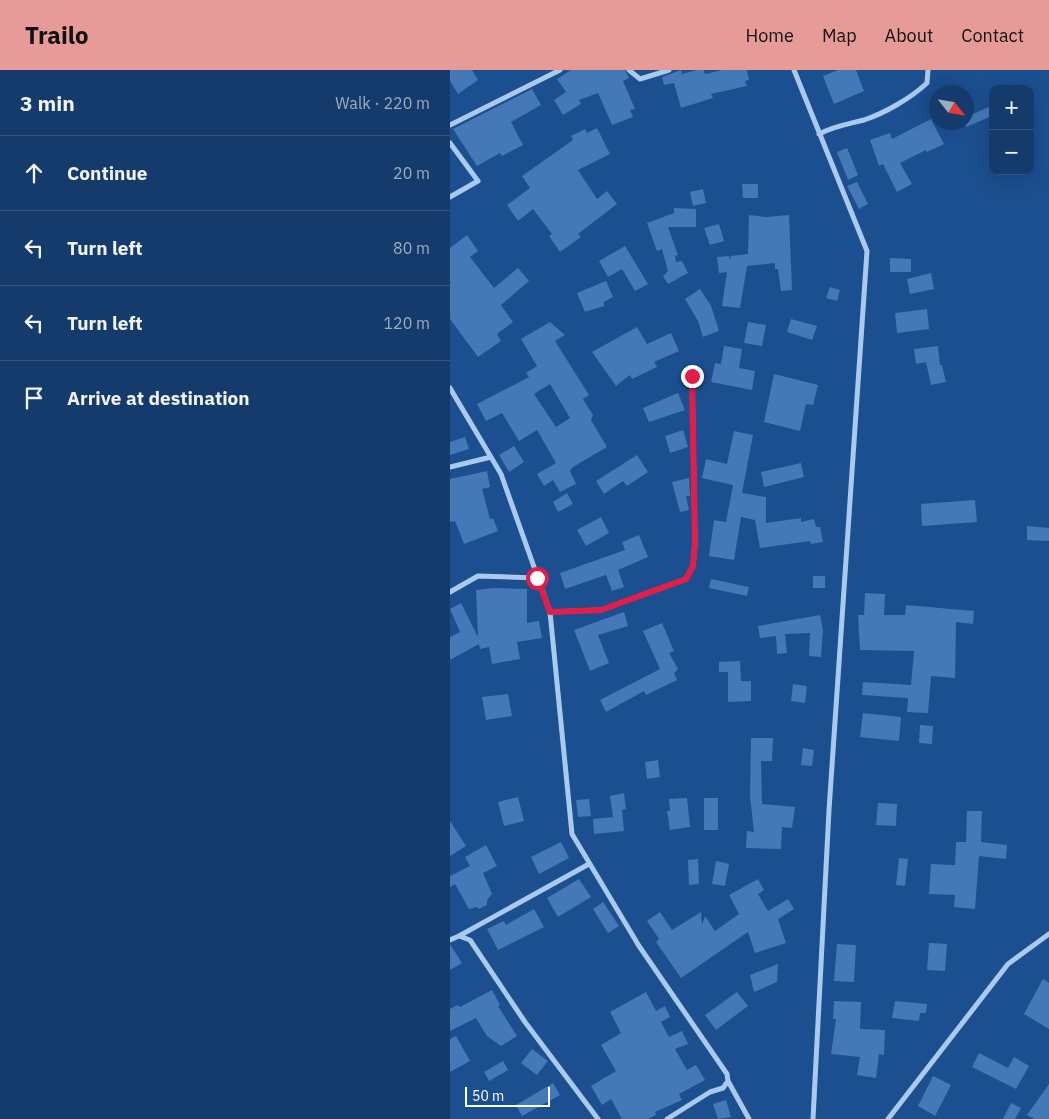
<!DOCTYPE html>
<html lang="en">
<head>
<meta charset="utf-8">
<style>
	:root { --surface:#143b6b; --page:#1d4271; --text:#f1f3f6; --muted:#9dadc1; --line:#33557e; --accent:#e69b98 }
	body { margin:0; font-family:"IBM Plex Sans",sans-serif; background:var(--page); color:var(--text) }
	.controls { position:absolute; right:15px; top:15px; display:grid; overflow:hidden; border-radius:10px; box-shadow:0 5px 20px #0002 }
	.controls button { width:45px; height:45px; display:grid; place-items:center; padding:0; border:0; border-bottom:1px solid var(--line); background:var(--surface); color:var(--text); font:25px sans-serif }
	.compass { position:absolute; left:479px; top:15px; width:45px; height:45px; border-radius:50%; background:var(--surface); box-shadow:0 5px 20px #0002; rotate:121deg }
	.scale { position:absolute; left:15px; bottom:12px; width:85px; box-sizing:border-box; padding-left:5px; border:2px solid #fff; border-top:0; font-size:14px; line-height:18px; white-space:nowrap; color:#fff; -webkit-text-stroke:4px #1b4f8f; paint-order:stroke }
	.stop { position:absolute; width:15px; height:15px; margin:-11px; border:4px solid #e11d48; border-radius:50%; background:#fff }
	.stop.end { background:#e11d48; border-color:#fff; box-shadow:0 1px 5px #0008 }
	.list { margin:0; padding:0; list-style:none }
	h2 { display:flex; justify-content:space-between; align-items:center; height:65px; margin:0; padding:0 20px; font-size:21px }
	h2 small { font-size:16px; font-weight:400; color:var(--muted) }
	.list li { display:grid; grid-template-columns:32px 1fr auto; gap:15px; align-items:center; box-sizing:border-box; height:75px; padding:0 20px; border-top:1px solid var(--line) }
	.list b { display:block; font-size:19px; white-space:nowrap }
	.list em { font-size:16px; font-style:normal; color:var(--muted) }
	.icon { flex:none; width:28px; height:28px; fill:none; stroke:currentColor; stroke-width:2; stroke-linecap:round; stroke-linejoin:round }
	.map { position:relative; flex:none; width:599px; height:1049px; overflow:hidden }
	header { display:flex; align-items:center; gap:30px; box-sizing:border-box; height:70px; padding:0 25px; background:var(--accent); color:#111 }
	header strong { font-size:24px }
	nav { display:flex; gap:28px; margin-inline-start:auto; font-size:18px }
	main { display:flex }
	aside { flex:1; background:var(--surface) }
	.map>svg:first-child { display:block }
</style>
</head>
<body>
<header>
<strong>Trailo</strong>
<nav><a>Home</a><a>Map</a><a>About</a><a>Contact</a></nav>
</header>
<main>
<aside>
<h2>3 min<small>Walk · 220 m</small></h2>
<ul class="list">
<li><svg class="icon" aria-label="ahead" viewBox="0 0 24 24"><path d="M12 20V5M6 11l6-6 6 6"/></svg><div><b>Continue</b></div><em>20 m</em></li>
<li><svg class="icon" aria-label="left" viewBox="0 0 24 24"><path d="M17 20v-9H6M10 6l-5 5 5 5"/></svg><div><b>Turn left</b></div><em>80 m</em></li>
<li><svg class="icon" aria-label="left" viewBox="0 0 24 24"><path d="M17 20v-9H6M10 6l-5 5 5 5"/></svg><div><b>Turn left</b></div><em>120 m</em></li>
<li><svg class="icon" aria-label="arrive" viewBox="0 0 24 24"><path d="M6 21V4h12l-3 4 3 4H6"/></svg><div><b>Arrive at destination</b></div></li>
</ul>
</aside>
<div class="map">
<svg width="599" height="1049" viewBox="0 0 599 1049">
	<rect width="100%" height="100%" fill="#1b4f8f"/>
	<path fill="#4478b7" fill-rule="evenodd" d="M0,0h22l6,10 -20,14 -8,-13z
		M121,0h54l4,8 -6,3 12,28 -5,1 3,7 -21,8 -14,-32 -19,7 2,4 -18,11 -9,-15 12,-8 -9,-13z
		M231,0l1,4 15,-4h7l1,4 17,-4h25l2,10 -4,1 2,5 -36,8 2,4 -32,10 -7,-25 -10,2 -2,-8z
		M388,0h18l8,21 -30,13 -11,-28z
		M82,19l9,16 -30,17 12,23 -21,11 -2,-3 -23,13 -24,-37z
		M539,37l3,9 -26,11v-10z
		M481,49l13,25 -17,8 -1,-2 -26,13 12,21 -15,8 -14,-28 -4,2 -9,-26 20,-7 2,6z
		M147,58l13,26 -32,16 19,29 10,-8 10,13 -39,30 3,3 -21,15 -11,-16 3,-2 -19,-25 -15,12 -11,-16 23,-17 -8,-12 51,-36 -2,-4 14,-7 2,4z
		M397,78l11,27 -10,5 -11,-28z
		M407,112l11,22 -9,5 -12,-23z
		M292,114h16v14h-15z
		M253,119l3,14 -13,3 -3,-14z
		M224,138l22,1v18h-28l10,28 -3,1 1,6 6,-1 6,12 -20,11 -5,-8 5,-5 -6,-22 -5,2 -10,-28 27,-10z
		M299,145l17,2 23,-2 3,75 -11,1 -3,-22h-3v-6l-28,3 -7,42 -18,-2 5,-34 -8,1 -2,-16 12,-1 1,4 1,-4 17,-2z
		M269,154l5,17 -14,4 -6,-17z
		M17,165l11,16 -8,6 24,31 24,-20 11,13 -28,24 12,17 -16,12 4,7 -23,16 -28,-38v-71z
		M175,176l23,38 -13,7 -13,-22 -14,8 -9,-16z
		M440,188l21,1v13h-21z
		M481,203l3,16 -24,5 -3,-15z
		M156,211l7,16 -9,5v4l-19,6 -8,-19z
		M380,217l10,3 -3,11 -11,-3z
		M250,219l11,17 8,25 -16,6 -5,-16 -13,-22z
		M477,239l2,20 -32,4 -2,-20z
		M341,249l26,7 -5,14 -25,-8z
		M100,252l15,13 -10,6 34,54 -6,4 10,16 -2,5 16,27 -34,20 -3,4 6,13 -16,8 -7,-12 -9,6 -7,-12 19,-11 -19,-33 -18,11 -17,-28 -16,8 -9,-17 52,-27 -3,-4 11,-7 -16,-27zM100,314l20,34 -14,9 -22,-33z
		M298,252l18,3 -4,21 -18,-3z
		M187,257l10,17 24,-11 8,18 -25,11 3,5 -25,12 -2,-4 -14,11 -24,-34z
		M274,276l18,3 -3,19 16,3 -3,19 -41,-8 4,-19 6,1z
		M488,276l2,19h2l4,17 -15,3 -5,-23 -10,2 -2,-15z
		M324,304l44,11 -5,20 -7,-1 -6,27 -36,-9z
		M228,323l7,17 -36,12 -6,-14z
		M233,360l5,17 -18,6 -5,-17z
		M284,361l19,4 -11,58 24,4v26l35,-5v4l13,-3 2,8h4l3,15 -12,2 -1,-3 -50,7 -5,-28 -14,-3 -7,43 -25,-4 5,-36 12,2 7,-37 -31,-7 4,-19 21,5z
		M15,367l4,12 -19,6v-13z
		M64,376l10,16 -15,10 -10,-17z
		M187,385l11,17 -21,14 -4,-5 -19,13 -8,-13z
		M351,393l3,14 -40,10 -3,-15z
		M37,401l3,16 -8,2 8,30 3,-1 5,13 -34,13 -9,-23 -5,1v-43z
		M239,408l1,18h-4l3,14 -9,2 -8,-30z
		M117,423l6,11 -15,8 -5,-10z
		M525,430l2,22 -55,4 -1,-22z
		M151,447l8,16 -23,13 -9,-16z
		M577,456l22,2v13l-22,-1z
		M189,465l9,22 -30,13 6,17 -12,4 -6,-16 -41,14 -5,-16 65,-23 -3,-8z
		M363,506h12v12h-12z
		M261,509l38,8 -2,9 -38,-8z
		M45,518l32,1v34l12,-2 3,17 -25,4 3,17 -28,5 -3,-17 -9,2 -1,-5 -29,16v-23l10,-5 -10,-23 11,-6 17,34 -2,-47z
		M415,523l20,1 -1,21h21l1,-10 68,6 -1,13 -17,-2 -1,56 -24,-2 -3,37 -21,-1 1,-14 -46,-3 1,-13 48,3 3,-34 -54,-1 -2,-35h6z
		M174,542l4,14 -30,9 11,28 -19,8 -16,-41z
		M370,545l3,15 -2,27 -12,-1 1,-23 -25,1 2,19 -10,1 -1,-18 -16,2 -2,-12z
		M212,553l12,28 -5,2 9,16 -4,4 3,7 -31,15 -2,-4 -38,21 -6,-12 60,-31 -17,-38z
		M290,591l1,20h10v20l-23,1v-30h-9v-10z
		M343,614l14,2 -2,17 -14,-2z
		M58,624l4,22 -26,4 -4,-23z
		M413,643l38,4 -2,24 -39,-4z
		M470,655l13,1 -1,18 -13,-1z
		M301,668h22l-1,23h-11l1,43 33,3 -3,21 -10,-1 -1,22 -35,-1 1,-17 7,1 -4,-36z
		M353,678l11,2 -2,16 -11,-1z
		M208,690l2,17 -13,2 -2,-17z
		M174,723l2,16 -4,1 2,21 -30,3 -1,-15 20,-2 -3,-21z
		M68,727l6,24 -20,5 -6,-24z
		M237,728l3,29 -20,3 -3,-19h3l-1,-12z
		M254,728h14v32h-14z
		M139,729l2,17 -13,1 -2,-17z
		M428,733l19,1 -1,22 -20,-1z
		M517,741h15l-1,31 26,3 -1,14 -27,-3 -4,53 -21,-2 1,-12 -26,-1 2,-30 24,1 1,-23h10z
		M0,751l16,25 -16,10z
		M111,772l8,16 -30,16 -8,-17z
		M36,775l11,21 -14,7 9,21 -5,6v5l-8,4 -2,-2 -8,2 -14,-25 -5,3v-11l20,-10 -5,-9z
		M449,788l9,1 -3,27 -9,-1z
		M248,789l1,25 -10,1 -1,-25z
		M266,791l13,3 -4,22 -13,-2z
		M129,809l12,18 -33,20 -11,-19z
		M308,809l6,11 -6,4 10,17 20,-12 6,10 -16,10 8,24 -31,10 -7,-21 -67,46 -25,-36 3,-3 -12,-18 13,-9 12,18 29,-18 1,13 3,-9 10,15 24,-17 -10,-19z
		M153,832l16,24 -11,7 -15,-24z
		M84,839l10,18 -46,23 -11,-21 17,-8 2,4z
		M479,873l18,1 -2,27 -18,-1z
		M0,874l12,19 -12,7z
		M387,874l19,1 -2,37 -20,-1z
		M328,894l-1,18 -23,10 -4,-17z
		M593,909l6,4v46l-25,-15z
		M42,920l8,15 -2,1 19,30 -16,10 -14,-10 -11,-18 -26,13v-22l8,-4 2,2z
		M196,922l10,19 9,-5 5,11 -9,5 8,15 13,-6 6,13 -13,5 12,21 9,-5 9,15 -26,14 3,6 -27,12 1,3 -8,4h-26l-11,-20 -9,6 -11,-19 25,-15 -15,-26 20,-12 -11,-21z
		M287,922l11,14 -32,24 -11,-15z
		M384,931l27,1 -1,27 25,1 -1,25 -5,-1 -3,24 -19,-3 3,-18 -29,-3 5,-35h-3z
		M445,931l32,3 -1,9h-6l-1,8 -27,-3z
		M6,966l14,25 -20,11v-33z
		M82,979l16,12 -11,14 -16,-12z
		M529,983l29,15 6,-11 15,9 -13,23 -44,-22z
		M53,991l5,9 -19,11 -5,-9z
		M483,1006l18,9 -16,31 -17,-10z
		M103,1013l7,12 -38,21 -6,-11z
		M599,1014v35h-15l-7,-4z
		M276,1030l5,17 -13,2 -5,-15z
		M561,1033l10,5 -6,11h-12z"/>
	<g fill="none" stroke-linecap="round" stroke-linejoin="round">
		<path stroke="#a9c9ee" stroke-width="5" d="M179,0l11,9 29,-9
			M344,0l73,181 -38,559 -16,309
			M0,55l110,-55
			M369,64c15,-8 29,-10 45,-14 21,-7 47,-22 63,-37l1,-13
			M0,73l28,38 -28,16
			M0,318l51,86 49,138 22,222 67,112 88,128 1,7 -5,7 -13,4 -43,27
			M0,397l41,-10
			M0,522l28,-16 59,2
			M100,542l51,-2 85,-31 7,-13 2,-24 -3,-166
			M9,866l130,-72
			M0,870l9,-4 11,4 55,82 73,97
			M278,1011l21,38
			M438,1049l120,-155 41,-30"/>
	</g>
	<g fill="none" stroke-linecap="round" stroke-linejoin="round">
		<path stroke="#e11d48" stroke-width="6" d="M87,508l13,34 51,-2 85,-31 7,-13 2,-24 -3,-166"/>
	</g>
</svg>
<div class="controls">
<button>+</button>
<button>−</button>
</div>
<svg class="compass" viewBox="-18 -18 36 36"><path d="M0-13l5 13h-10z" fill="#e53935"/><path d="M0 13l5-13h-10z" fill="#9dadc1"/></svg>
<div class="scale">50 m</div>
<div class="stop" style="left:87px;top:508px"></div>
<div class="stop end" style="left:242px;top:306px"></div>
</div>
</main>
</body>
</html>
